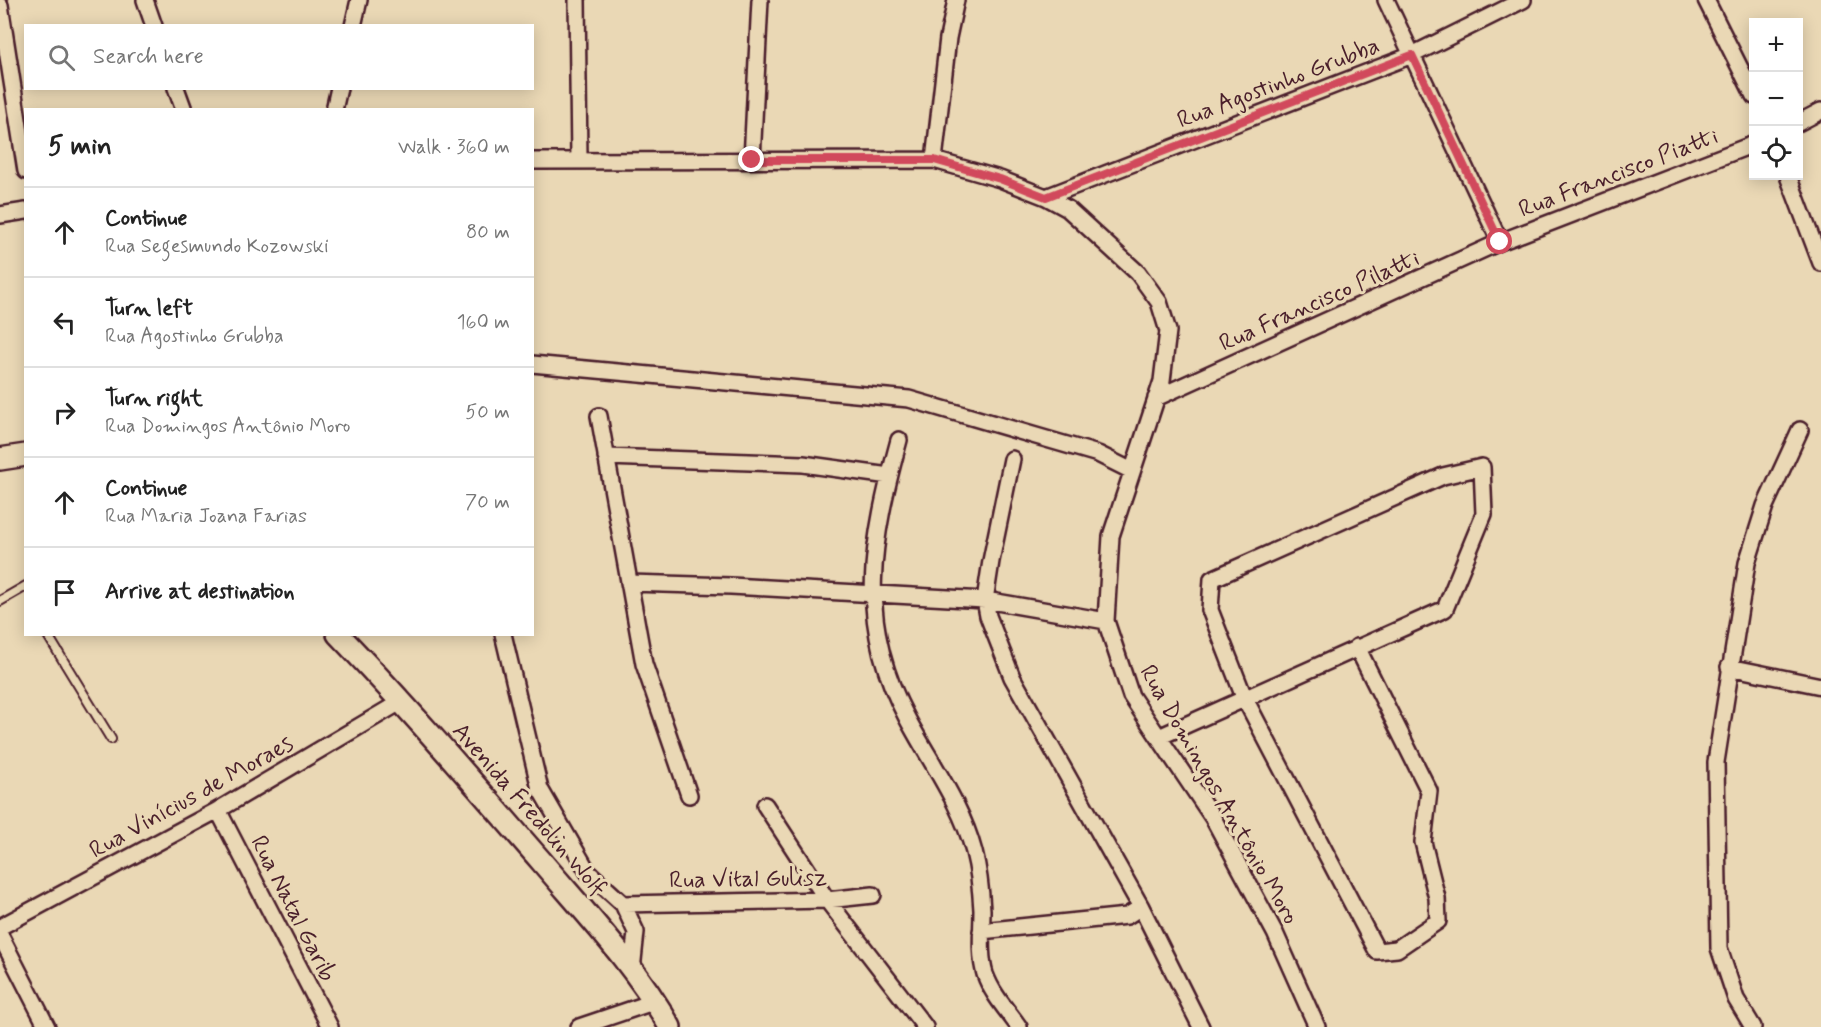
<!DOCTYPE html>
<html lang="en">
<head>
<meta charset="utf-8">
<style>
	:root { --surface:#fff; --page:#f2f2f2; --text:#222; --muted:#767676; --line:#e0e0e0 }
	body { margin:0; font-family:Mynerve,sans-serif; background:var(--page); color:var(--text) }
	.controls { position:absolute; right:18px; top:18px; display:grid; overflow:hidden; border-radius:0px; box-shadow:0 3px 15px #0003 }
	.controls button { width:54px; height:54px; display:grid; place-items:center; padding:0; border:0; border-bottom:2px solid var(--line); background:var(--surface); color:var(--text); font:30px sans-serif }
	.stop { position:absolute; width:18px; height:18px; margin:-14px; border:4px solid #d1495b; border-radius:50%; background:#fff }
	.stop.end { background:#d1495b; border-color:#fff; box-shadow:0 2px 6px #0008 }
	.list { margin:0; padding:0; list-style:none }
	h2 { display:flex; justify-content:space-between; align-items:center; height:78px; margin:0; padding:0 24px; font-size:26px }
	h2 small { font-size:20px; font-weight:400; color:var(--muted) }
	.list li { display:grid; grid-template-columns:39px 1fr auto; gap:18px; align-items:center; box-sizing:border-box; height:90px; padding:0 24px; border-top:2px solid var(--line) }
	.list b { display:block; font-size:22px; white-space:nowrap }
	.list p { margin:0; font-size:20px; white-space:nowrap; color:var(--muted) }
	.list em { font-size:20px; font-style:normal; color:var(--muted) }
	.icon { flex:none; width:33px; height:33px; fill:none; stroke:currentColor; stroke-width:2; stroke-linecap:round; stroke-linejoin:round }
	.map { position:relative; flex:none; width:1821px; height:1027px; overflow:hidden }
	.search { position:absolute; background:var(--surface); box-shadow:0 3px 15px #0003; left:24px; top:24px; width:510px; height:66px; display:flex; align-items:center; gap:15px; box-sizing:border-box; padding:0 21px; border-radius:0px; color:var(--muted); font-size:22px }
	.panel { position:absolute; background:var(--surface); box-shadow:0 3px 15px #0003; left:24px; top:108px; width:510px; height:528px; border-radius:0px }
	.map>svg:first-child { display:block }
</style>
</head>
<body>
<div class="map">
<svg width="1821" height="1027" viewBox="0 0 1821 1027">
	<rect width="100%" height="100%" fill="#ead8b5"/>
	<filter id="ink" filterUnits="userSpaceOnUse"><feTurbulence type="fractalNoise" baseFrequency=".0167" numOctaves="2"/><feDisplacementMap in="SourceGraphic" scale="12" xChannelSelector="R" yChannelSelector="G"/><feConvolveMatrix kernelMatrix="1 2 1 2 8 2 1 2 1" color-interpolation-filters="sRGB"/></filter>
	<g filter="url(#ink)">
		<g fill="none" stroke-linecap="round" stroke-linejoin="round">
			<g stroke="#4a1f2b" stroke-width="12">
				<path id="service" d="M0,601l26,-15
					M47,634l64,105"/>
			</g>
			<g stroke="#4a1f2b" stroke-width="20">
				<path id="minor" d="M145,0l9,26
					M577,0l2,159
					M1386,0l114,242
					M1706,0l48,96
					M0,5l26,166
					M353,26l6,-26
					M176,88l8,22
					M334,110l5,-22
					M1798,123l23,-12
					M752,160l8,-160
					M934,160l14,-122 8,-38
					M532,161l402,-1 66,19 46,18 22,12 70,64 21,29 9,29 -6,50 -51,155 -5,85 25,75 82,122 62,115 42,94
					M1788,176l33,87
					M1046,197l366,-142 111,-55
					M0,215l26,-4
					M532,364l377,35 189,55 34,17
					M1156,398l344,-156 254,-98
					M599,416l45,248 45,131
					M899,440c-27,100 -44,181 8,278 23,44 54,85 67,134 5,19 7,39 8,58 0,20 -3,45 3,64 7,20 22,36 34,53
					M606,457l197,7 86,12
					M1012,459l-21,102 -6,39 3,16 24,61 129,230 60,120
					M629,583l102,3 254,14 121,21
					M503,634l37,155 48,83 35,32 13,28 -4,38
					M1729,667l92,19
					M1159,737l286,-128 39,-95 -2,-47 -39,9 -231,103 -2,31 34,87 133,254 20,-2 41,-28 -1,-23 -14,-56 6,-51 -72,-144
					M765,805l62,95 98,127
					M218,810l112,217
					M623,904l204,-4 46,-5
					M0,927l218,-117 184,-109
					M981,931l146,-15 14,-9
					M0,935l47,92
					M579,1027l77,-26
					M1753,1027l-17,-28 -17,-51 -3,-186 31,-199 18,-57 35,-76"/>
			</g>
			<g stroke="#4a1f2b" stroke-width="26">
				<path id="secondary" d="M0,459l26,-4
					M338,634c71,74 137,151 204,228 45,53 94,104 128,165"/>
			</g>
			<use href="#service" stroke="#ead8b5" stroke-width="8"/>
			<use href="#minor" stroke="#ead8b5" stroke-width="15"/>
			<use href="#secondary" stroke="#ead8b5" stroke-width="21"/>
		</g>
	</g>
	<g fill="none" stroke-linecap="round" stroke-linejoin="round" filter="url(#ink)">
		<path stroke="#d1495b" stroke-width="8" d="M752,160h182l66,19 46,18 366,-142 88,187"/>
	</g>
	<g text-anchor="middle" stroke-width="6" stroke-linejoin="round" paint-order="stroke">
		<g font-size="24" fill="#4a1f2b" stroke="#ead8b5">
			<text transform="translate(1278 82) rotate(-21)" y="8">Rua Agostinho Grubba</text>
			<text transform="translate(1618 172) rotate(-21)" y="8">Rua Francisco Piatti</text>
			<text transform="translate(1319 300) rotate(-24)" y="8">Rua Francisco Pilatti</text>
			<text transform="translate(1220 794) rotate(60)" y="8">Rua Domingos Antônio Moro</text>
			<text transform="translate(191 796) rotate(-29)" y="8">Rua Vinícius de Moraes</text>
			<text transform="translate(530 809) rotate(49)" y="8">Avenida Fredolin Wolf</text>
			<text transform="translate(748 878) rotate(-1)" y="8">Rua Vital Gulisz</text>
			<text transform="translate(294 908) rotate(63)" y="8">Rua Natal Garib</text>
		</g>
	</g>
</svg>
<div class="controls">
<button>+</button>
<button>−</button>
<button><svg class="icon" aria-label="locate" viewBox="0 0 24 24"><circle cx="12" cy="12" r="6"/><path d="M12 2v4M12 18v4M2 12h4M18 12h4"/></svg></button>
</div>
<div class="stop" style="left:1500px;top:242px"></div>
<div class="stop end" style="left:752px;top:160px"></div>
<div class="search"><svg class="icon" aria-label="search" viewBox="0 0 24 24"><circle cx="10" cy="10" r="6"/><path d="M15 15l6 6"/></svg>Search here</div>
<section class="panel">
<h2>5 min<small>Walk · 360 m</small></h2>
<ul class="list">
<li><svg class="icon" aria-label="ahead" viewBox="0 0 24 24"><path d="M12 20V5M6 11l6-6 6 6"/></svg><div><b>Continue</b><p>Rua Segesmundo Kozowski</p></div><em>80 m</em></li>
<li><svg class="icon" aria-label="left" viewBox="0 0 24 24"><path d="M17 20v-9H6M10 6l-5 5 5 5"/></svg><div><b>Turn left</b><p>Rua Agostinho Grubba</p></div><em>160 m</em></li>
<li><svg class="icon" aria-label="right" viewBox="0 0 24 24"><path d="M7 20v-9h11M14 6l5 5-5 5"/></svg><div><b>Turn right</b><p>Rua Domingos Antônio Moro</p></div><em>50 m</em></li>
<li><svg class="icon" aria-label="ahead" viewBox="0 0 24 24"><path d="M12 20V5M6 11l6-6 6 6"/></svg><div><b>Continue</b><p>Rua Maria Joana Farias</p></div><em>70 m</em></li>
<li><svg class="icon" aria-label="arrive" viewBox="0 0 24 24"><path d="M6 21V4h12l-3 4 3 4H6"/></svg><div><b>Arrive at destination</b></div></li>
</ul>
</section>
</div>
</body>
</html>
